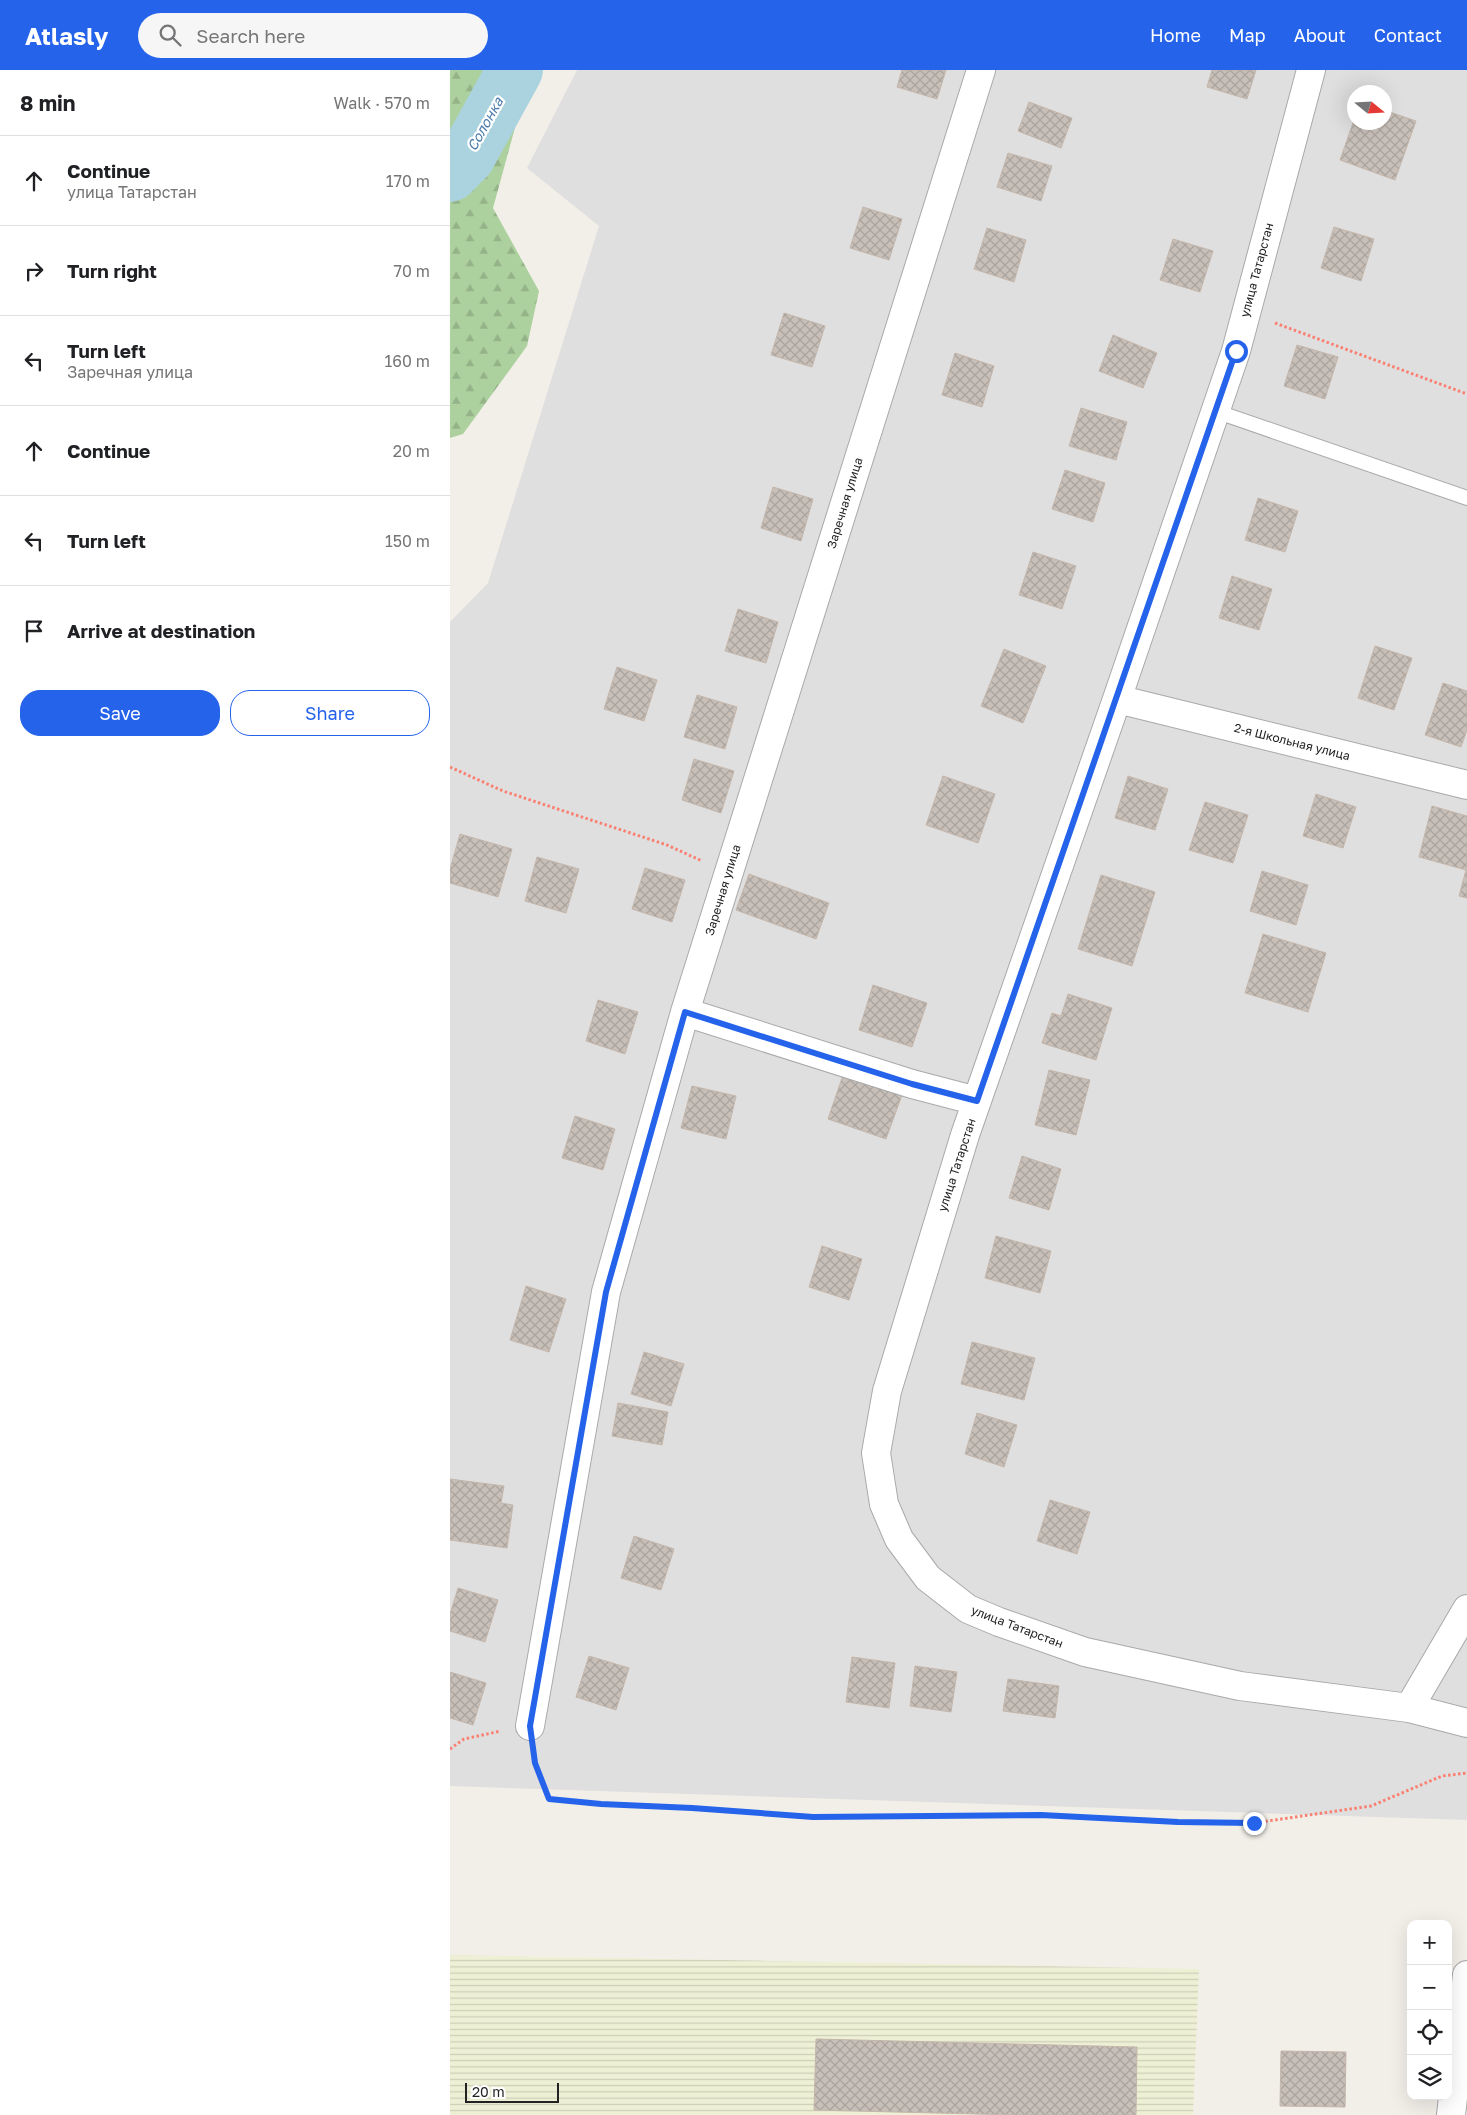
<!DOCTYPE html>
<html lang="en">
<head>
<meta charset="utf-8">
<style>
	:root { --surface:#fff; --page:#f6f6f6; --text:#202124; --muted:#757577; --line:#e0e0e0; --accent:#2563eb }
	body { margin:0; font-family:"Golos Text",sans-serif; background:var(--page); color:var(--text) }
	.controls { position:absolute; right:15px; bottom:15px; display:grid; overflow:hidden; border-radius:10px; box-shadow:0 5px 20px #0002 }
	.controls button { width:45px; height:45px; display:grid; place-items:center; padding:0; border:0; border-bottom:1px solid var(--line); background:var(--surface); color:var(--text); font:25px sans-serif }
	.compass { position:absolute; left:897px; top:15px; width:45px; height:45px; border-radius:50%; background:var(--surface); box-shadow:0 5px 20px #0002; rotate:108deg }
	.scale { position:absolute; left:15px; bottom:12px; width:94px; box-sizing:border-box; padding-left:5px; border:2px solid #222; border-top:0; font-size:14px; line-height:18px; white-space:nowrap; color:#222; -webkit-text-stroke:4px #fff; paint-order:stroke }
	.stop { position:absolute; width:15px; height:15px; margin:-11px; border:4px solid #2563eb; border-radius:50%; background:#fff }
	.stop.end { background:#2563eb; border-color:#fff; box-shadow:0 1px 5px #0008 }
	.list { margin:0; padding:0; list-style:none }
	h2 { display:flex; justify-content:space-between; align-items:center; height:65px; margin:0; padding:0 20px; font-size:21px }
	h2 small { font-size:16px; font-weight:400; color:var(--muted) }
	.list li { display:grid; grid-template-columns:32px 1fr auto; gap:15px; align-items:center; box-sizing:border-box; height:90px; padding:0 20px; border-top:1px solid var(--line) }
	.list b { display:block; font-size:19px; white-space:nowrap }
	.list p { margin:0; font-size:16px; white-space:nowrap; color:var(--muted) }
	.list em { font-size:16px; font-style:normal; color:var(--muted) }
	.actions { display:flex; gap:10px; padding:15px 20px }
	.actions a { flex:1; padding:11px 0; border:1px solid var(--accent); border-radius:20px; text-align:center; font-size:18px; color:var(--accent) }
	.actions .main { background:var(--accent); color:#fff }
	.icon { flex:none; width:28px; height:28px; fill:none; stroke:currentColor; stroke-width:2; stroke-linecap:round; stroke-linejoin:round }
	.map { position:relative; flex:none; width:1017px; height:2045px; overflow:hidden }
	header { display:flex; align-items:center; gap:30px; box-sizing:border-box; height:70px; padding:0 25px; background:var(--accent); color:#fff }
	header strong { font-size:24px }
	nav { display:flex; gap:28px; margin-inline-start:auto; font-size:18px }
	.search { width:350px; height:45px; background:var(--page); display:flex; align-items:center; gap:12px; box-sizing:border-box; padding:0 18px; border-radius:28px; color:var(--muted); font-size:19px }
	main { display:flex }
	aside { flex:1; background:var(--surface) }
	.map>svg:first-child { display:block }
</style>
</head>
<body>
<header>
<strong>Atlasly</strong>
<div class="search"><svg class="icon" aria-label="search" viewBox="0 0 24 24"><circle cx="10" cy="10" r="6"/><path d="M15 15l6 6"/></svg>Search here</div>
<nav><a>Home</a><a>Map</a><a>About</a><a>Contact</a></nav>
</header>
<main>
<aside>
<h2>8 min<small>Walk · 570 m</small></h2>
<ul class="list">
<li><svg class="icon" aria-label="ahead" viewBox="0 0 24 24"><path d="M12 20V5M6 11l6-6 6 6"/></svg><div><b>Continue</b><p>улица Татарстан</p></div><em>170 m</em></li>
<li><svg class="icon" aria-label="right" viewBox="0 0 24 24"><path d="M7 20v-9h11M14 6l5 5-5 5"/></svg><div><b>Turn right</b></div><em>70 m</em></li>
<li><svg class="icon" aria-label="left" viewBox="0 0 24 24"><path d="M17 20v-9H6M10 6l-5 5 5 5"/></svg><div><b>Turn left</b><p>Заречная улица</p></div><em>160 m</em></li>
<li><svg class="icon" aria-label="ahead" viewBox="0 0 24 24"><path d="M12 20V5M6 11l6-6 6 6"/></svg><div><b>Continue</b></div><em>20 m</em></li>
<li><svg class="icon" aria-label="left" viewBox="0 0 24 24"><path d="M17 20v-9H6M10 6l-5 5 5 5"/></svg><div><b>Turn left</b></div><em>150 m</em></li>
<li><svg class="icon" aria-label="arrive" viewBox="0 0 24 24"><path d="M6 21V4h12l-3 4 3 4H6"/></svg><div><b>Arrive at destination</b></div></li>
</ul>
<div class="actions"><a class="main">Save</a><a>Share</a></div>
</aside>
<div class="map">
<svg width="1017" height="2045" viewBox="0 0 1017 2045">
	<defs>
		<pattern id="farmland-rules" width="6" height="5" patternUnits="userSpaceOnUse" patternTransform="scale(1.25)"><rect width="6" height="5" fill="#eef0d5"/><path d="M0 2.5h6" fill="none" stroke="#ccceb7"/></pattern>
		<pattern id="forest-firs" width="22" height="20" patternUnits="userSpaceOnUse" patternTransform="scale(1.25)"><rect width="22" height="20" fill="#add19e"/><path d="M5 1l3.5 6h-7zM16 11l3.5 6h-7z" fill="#95b388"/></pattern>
		<pattern id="building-cross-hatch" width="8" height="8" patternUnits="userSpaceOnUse" patternTransform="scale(1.25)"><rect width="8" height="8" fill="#c7bfb8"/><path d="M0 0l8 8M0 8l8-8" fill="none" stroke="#aba49e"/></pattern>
	</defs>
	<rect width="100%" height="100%" fill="#f2efe9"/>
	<path fill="#e0dfdf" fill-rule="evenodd" d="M127,0h890v1750l-1017,-34v-1164l38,-39 111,-357 -72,-58zM904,22h30v30h-30z"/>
	<path fill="url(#farmland-rules)" d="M0,1885l749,14 -6,146h-743z"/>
	<path fill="url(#forest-firs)" d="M0,0h91l-20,36 -28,102 46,83 -12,55 -64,88 -13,4z"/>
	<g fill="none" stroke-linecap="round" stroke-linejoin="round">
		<path stroke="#aad3df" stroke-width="56" d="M0,104l17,-17 48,-87"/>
	</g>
	<path fill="url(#building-cross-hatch)" stroke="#c4b6ab" d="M452,0h44l-9,29 -40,-12z
		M762,0h44l-9,29 -40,-12z
		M579,32l43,16 -11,30 -43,-17z
		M934,40l32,11 -21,59 -55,-20 14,-40v2h30z
		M558,83l44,13 -11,35 -44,-14z
		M413,137l39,12 -13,41 -39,-12z
		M884,157l40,12 -13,42 -40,-13z
		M537,158l39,12 -12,42 -40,-13z
		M723,169l40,12 -13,41 -40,-12z
		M334,243l41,13 -13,41 -41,-12z
		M663,265l44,18 -14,35 -44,-17z
		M847,275l41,12 -13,42 -41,-13z
		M505,283l39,13 -12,41 -40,-12z
		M631,338l46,14 -11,38 -47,-14z
		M615,400l40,13 -12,39 -41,-13z
		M323,417l40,12 -12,42 -40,-13z
		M808,428l40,13 -13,41 -40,-12z
		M583,482l43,14 -14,43 -43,-14z
		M782,506l40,13 -13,41 -40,-12z
		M288,539l40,13 -12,41 -41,-12z
		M925,576l37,12 -18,52 -36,-12z
		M554,579l42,17 -23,57 -42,-17z
		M167,597l40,13 -13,41 -40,-12z
		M993,613l24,8v39l-6,17 -36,-12z
		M247,625l40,12 -12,42 -41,-12z
		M244,689l40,12 -13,42 -39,-13z
		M493,706l52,18 -17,49 -52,-18z
		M678,706l40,13 -13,41 -40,-12z
		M866,724l40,13 -13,41 -40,-12z
		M755,732l43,13 -15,48 -44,-13z
		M982,736l35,10v82l-8,-2 7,-26 -47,-13z
		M10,764l52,15 -14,48 -48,-14v-14z
		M87,787l42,12 -13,44 -41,-12z
		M195,798l40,12 -13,42 -40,-13z
		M812,801l46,14 -12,40 -46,-14z
		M299,804l80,29 -13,36 -80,-29z
		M651,805l54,17 -23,74 -54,-17z
		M813,864l63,19 -18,59 -63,-19z
		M423,915l54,18 -15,44 -53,-17z
		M618,924l44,14 -16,52 -54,-17 10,-30 9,3z
		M148,930l40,12 -13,42 -39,-13z
		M599,1000l41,10 -14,55 -41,-10z
		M393,1005l59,20 -16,44 -58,-20z
		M242,1016l44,10 -10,43 -45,-11z
		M125,1046l40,13 -12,41 -41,-12z
		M572,1086l39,13 -12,41 -40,-12z
		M546,1166l55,15 -11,42 -55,-15z
		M372,1176l40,13 -13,41 -40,-13z
		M76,1216l40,13 -17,53 -39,-12z
		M522,1272l63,16 -11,42 -63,-16z
		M194,1282l40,12 -13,42 -40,-12z
		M168,1333l50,9 -6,33 -50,-9z
		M527,1343l40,12 -13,42 -39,-13z
		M0,1409l54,7 -3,17 12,2 -6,43 -57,-8z
		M600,1430l40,12 -13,42 -40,-13z
		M184,1466l40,13 -13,41 -40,-12z
		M8,1518l40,12 -13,42 -35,-11v-17z
		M139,1586l40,12 -13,42 -40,-13z
		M402,1587l43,6 -6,45 -43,-6z
		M465,1596l42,6 -6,40 -41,-6z
		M0,1602l36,11 -13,42 -23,-7z
		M558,1609l51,7 -4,32 -52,-7z
		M366,1969l321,8 -1,68h-120l-202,-5z
		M831,1981l65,1 -1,55 -65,-1z"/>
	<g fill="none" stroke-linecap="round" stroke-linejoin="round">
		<g stroke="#a9a9a9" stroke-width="16">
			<path id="service" d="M765,341l252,87"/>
		</g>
		<g stroke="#a9a9a9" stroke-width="30">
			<path id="minor" d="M861,0l-75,281 -119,348 -152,436 -78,256 -11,62 8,51 15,35 29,39 40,31 31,13 86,30 155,34 169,22 58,15
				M667,629l350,86
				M235,942l227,72 65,17
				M959,1638l58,-99
				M80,1656l76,-434 79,-280 296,-942
				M1001,2045l16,-140"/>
		</g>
		<path stroke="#fa8072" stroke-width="3" stroke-dasharray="2.5 2.5" stroke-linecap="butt" d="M825,253l192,71
			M0,697l53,24 164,54 35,16
			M0,1679l14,-10 37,-8
			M84,1684l1,9 14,36 52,5 91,3 121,10 228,-2 138,7 75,1 117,-17 71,-30 25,-3"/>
		<use href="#service" stroke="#fff" stroke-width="14"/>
		<use href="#minor" stroke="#fff" stroke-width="28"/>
	</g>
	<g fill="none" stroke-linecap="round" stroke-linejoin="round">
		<path stroke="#2563eb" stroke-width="6" d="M786,281l-259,750 -65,-17 -227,-72 -79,280 -76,434 5,37 14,36 52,5 91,4 121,9 228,-2 137,7 76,1"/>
	</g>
	<g text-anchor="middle" stroke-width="4.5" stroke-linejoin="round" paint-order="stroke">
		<g font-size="12" fill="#222" stroke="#fff">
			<text transform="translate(807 200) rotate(-75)" y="4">улица Татарстан</text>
			<text transform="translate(395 433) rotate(-73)" y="4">Заречная улица</text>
			<text transform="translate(842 672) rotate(14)" y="4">2-я Школьная улица</text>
			<text transform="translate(273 820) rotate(-73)" y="4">Заречная улица</text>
			<text transform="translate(507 1095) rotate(-72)" y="4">улица Татарстан</text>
			<text transform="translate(567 1557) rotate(21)" y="4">улица Татарстан</text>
		</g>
		<g font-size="14" font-style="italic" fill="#4a7aab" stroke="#fff">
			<text transform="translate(35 54) rotate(-61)" y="5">Солонка</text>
		</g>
	</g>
</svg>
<div class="controls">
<button>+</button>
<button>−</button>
<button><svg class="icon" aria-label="locate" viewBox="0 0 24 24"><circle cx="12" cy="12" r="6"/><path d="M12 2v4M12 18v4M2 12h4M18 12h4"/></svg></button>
<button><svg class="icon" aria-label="layers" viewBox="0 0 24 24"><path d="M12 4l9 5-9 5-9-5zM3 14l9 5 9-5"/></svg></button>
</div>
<svg class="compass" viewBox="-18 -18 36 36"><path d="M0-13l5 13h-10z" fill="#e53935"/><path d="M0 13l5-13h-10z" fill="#757577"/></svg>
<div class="scale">20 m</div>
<div class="stop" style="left:786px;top:281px"></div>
<div class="stop end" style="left:804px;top:1753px"></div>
</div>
</main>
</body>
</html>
